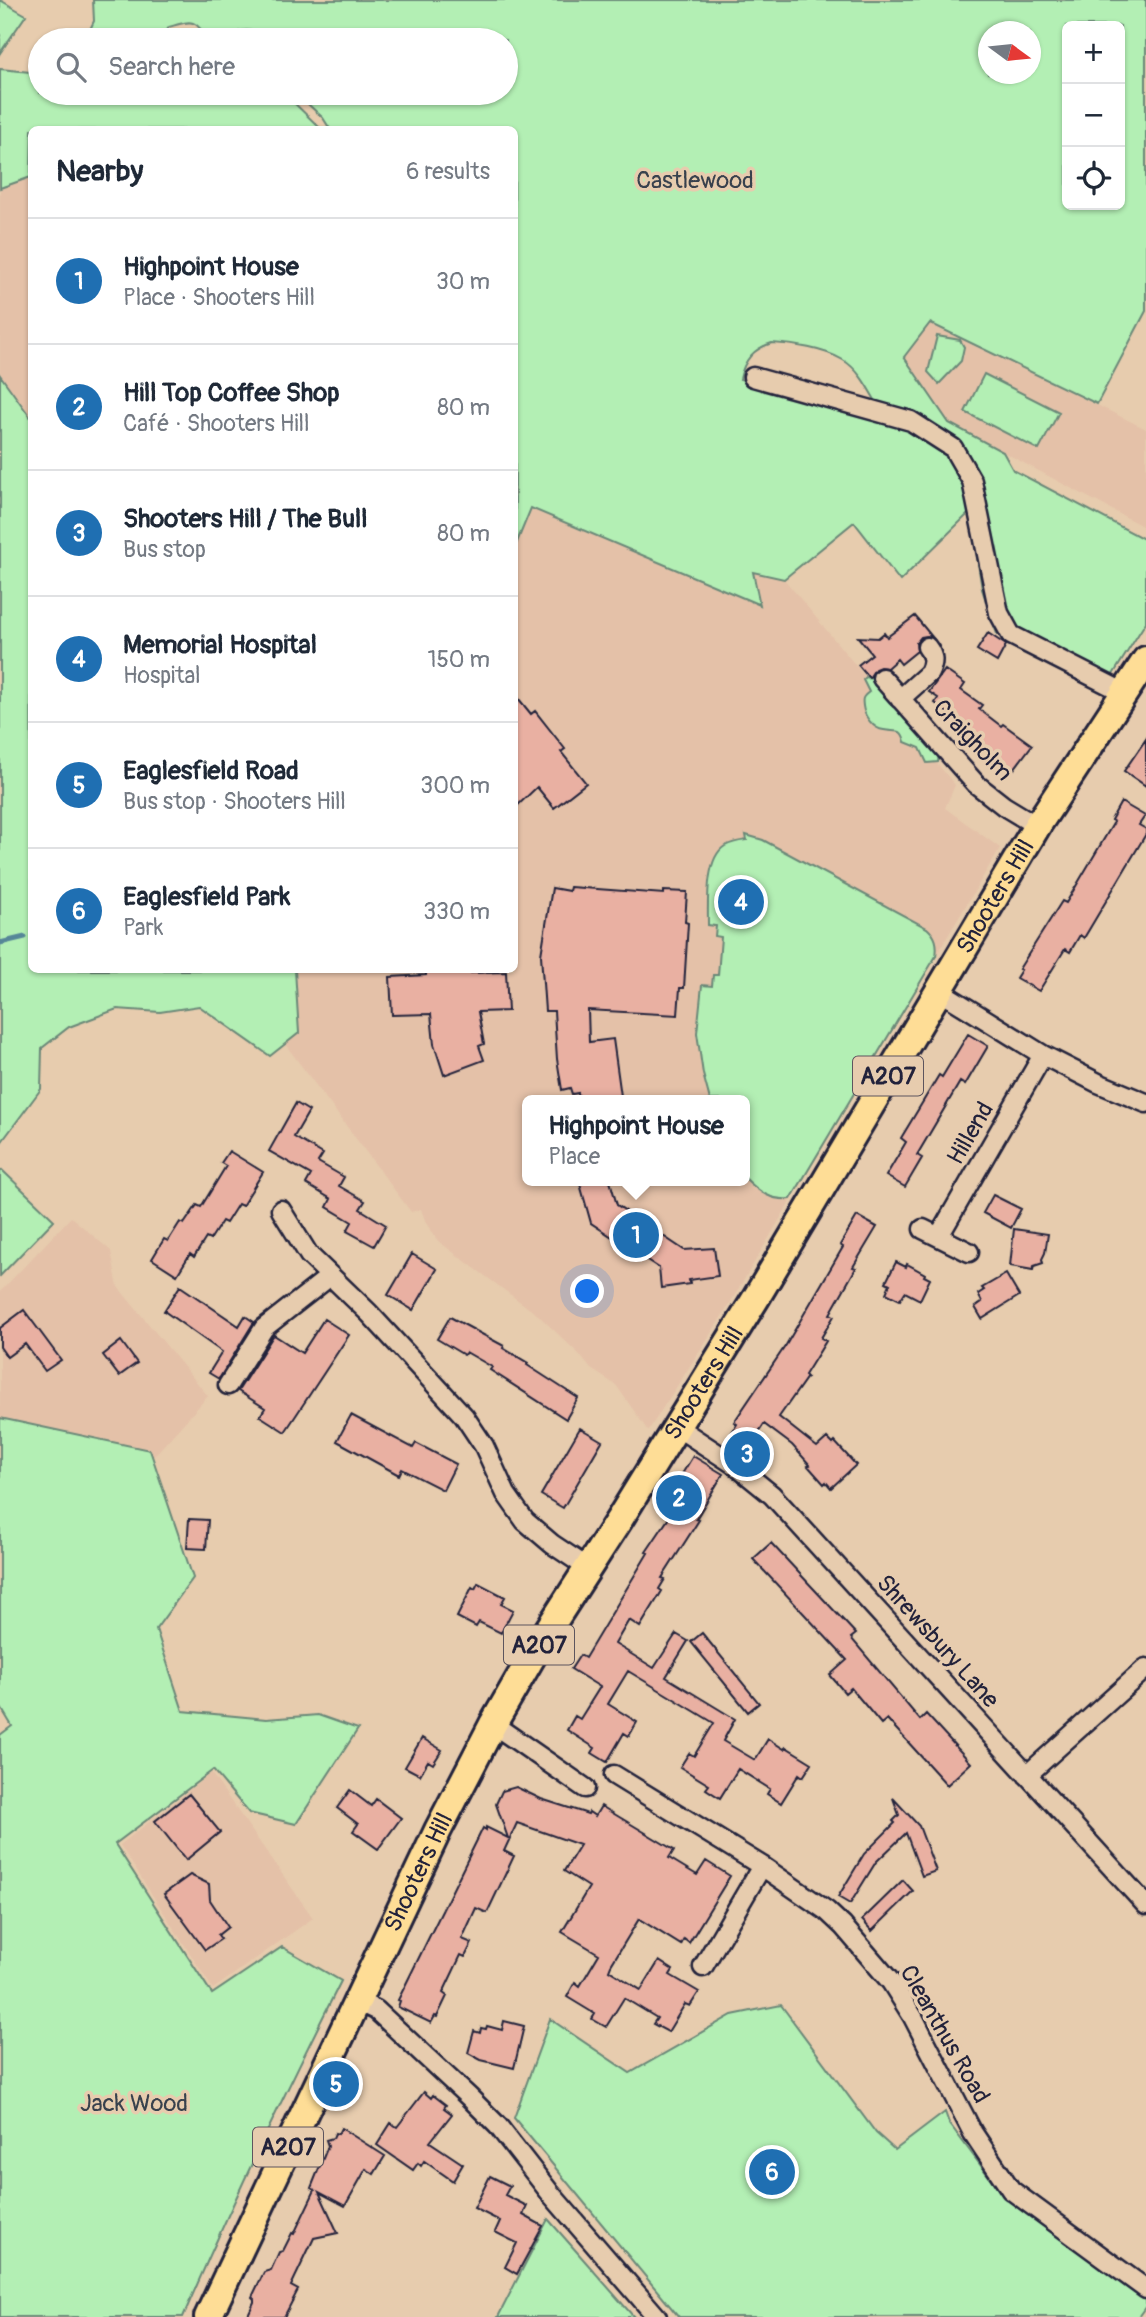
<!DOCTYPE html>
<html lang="en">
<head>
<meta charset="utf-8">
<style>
	:root { --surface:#fff; --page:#f6f6f7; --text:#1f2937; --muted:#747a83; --line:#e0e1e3; --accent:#1f6fb2 }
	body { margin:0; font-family:Pangolin,sans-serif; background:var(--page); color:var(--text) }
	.controls { position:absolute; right:21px; top:21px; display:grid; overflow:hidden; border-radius:10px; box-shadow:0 2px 5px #0004 }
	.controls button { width:63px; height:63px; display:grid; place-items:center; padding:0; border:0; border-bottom:2px solid var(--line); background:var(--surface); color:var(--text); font:35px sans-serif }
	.compass { position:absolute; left:978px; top:21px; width:63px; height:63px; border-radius:50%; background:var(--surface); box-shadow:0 2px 5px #0004; rotate:105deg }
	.you { position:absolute; left:588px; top:1292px; width:24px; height:24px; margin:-18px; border:5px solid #fff; border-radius:50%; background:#1a73e8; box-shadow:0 0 0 10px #1a73e833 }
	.badge { display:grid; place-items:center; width:46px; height:46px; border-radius:50%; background:var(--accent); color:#fff; font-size:23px; font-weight:700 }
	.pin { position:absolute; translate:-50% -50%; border:4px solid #fff; box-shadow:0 2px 7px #0006 }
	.popup { position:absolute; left:522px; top:1095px; width:228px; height:91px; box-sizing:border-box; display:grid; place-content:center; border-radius:10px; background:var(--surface); filter:drop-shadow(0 2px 5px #0005); font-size:23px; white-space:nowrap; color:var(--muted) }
	.popup b { font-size:26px; color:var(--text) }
	.popup::after { content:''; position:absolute; left:50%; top:100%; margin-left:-14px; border:14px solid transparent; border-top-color:var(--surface) }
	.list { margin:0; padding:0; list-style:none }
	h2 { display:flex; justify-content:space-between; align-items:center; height:91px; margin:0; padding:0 28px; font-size:30px }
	h2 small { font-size:23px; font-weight:400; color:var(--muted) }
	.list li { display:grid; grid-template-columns:46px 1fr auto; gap:21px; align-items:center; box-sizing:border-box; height:126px; padding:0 28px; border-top:2px solid var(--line) }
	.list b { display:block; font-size:26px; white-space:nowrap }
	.list p { margin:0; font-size:23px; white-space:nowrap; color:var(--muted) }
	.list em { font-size:23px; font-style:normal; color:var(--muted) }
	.icon { flex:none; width:38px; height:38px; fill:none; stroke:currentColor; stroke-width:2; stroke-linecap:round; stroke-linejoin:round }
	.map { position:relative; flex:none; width:1146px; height:2317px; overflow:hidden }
	.search { position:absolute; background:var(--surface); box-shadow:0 2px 5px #0004; left:28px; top:28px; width:490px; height:77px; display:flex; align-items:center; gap:18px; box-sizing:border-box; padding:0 24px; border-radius:38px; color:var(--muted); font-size:26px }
	.panel { position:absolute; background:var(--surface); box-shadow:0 2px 5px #0004; left:28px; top:126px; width:490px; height:847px; border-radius:10px }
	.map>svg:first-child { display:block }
</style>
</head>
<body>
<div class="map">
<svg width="1146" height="2317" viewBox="0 0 1146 2317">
	<rect width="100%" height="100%" fill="#e7ccae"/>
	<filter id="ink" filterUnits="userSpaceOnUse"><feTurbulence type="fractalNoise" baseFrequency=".0143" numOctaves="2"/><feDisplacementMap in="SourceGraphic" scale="14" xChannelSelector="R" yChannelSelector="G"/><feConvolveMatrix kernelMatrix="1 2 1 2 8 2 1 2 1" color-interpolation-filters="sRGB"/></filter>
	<g filter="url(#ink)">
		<path fill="#e4c1a8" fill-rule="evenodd" d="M31,135v295l-31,-40v-236z
			M929,323l217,106v99l-197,-105 -45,-66z
			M515,343l238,229 31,7 171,206 -10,23 55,40 -274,462 -78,121 -32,-46 -25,-16 -12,-15 -41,-39 -100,-74 -12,-18 -5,-14 -10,3 -126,-168 -59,-74h288zM528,1100h216v81h-216z
			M71,1217l40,34 7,36 90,109 -64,71 -144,-47v-128z
			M211,1773l102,145 -100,71 -93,-144z"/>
		<path fill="#b3efb4" stroke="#6a8878" stroke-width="2" fill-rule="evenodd" d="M0,0l26,15 -26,38z
			M93,0h1053v311l-49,93 -167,-81 -26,34 45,66 54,29 10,18 133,70v82l-42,67 -107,-55 -15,-45 -12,-77 -70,69 -46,-59 -70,57 -31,-7 7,33 -229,-97 -16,39 -1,-417 -184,-1 -7,-11 -27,-25h210v-53h-238c-14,-13 -29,-13 -43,0h-18c-11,-23 -17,-19 -38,-13l-3,5 5,8h-86l9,-19zM1067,26h53v179h-53zM988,32h42v42h-42zM772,343c21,1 53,6 71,17 15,9 24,26 32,40l-4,13 -131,-34c4,-19 13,-30 32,-36z
			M0,69l40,4v20h244l37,36 -289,1 -1,47 -31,11z
			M937,336l23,4 4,7 -3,14 -22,23 -11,-12z
			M984,374l75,38 -20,38 -74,-38z
			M0,375l31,43 1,552h263l4,63 -29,23 -71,-50 -39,6 -43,-3 -48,18 -27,21 -1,41 -41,55z
			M866,677l5,1 21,21 19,26 6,3 10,15 12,10 -1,9 -11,1 -7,-15 -15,-6c-1,-4 -1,-7 -5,-10 -4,-1 -11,-1 -16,-2 -11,-1 -20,-14 -21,-24 -1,-7 -1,-9 6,-14l-6,-12z
			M746,835l17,5 164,88c9,8 11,16 9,28l-145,243c-20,2 -32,-7 -46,-21l-1,-78h-34l-7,-26 -6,-41 5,-48 10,1 1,-11h5l3,-38 -6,-1 1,-10 -8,-1c0,-21 -3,-67 17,-79 7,-4 15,-5 22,-6z
			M2,1170l52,50 -54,56v-104z
			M0,1418l150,32 43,128 -37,51 27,82 83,8 52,-4 40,14 -62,95 -47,-11 -36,-43 -98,74 97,150 70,-47 59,34c-56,111 -109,222 -158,336h-183v-582l12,-9 -12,-20z
			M781,2005l95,128 19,17 50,-38 4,11 53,71 144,105v7l-8,11h-459l-165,-199 36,-99 80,54 102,-58z
			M548,2219l86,98h-136z"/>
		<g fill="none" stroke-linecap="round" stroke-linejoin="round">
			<path stroke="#578798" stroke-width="5" d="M0,943l25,-6"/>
		</g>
		<path fill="#e9b0a2" stroke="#22223b" stroke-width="2" d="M915,616l18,22 -6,-2 -6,1 -5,6 1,8 -16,13 -4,-5 -10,9 -7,-1 -5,2 -6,9 -11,-13 14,-11 -14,-17 20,1 6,-5 3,4z
			M988,633l18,12 -9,17 -20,-12z
			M945,670l20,14 -4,6 21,15 -3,4 22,17 2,-2 29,21 -18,24 -37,-27 1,-3 -20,-15 1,-2 -24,-19 3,-5 -9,-6z
			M514,693l17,21 4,-3 30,38 -4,3 25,31 -32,25 -17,-21 -23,22z
			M1146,739v47l-22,-15z
			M1121,802l24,14 -6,9 7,4v5l-62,104 -4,-3 -10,17 -5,-3 -26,42 -23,-13 5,-8 -2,-1 43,-68 4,2 48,-81 -3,-2z
			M570,887l94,7v-3l23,1 -2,30 3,1 -4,65h-4l-2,27 -90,-5 1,32 24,-3 8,57 -42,4 -1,-7 -6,1 -2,-6 -8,2 -5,-31 -3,-48h-9l-4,-56 11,-67 17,3z
			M426,970h45v3l35,-1 2,39 -30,1 6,32 -5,2 5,14 -40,15 -10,-31 -3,-30 -39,1 -2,-38 36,-2z
			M968,1034l20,12 -23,39 -5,-3 -43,73 5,3 -17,29 -19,-11 20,-34 -5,-4 38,-63 3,2z
			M296,1103l13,8 -15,26 29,17 -5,8 26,15 -5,9 26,15 -5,8 26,16 -12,21 -27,-15 5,-9 -25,-15 4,-8 -25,-15 5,-9 -42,-24z
			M229,1151l34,21 -21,34 -4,-2 -12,19 -4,-2 -12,19 -4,-2 -12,19 -4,-3 -13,21 -25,-16 12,-20 4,2 12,-19 4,2 13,-19 4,2 25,-41 -5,-3z
			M590,1181h20l7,24 67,45 30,-2 4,28 -29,4 1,4 -29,4 -2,-20 -68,-45 -11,-39z
			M993,1195l28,14 -10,19 -28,-15z
			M857,1216l20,11 -24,40 3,1 -26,46 4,2 -13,22 5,3 -21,34 2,2 -28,40 38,30 10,-9 6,6 2,-2 21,23 -25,23 -5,-6 -2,2 -16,-18 2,-1 -18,-20 -28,-21 -7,11 -4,-2 -6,11 -16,-10 6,-10 -3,-2 52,-77 57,-98 -3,-2z
			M1014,1229l34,5 -3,19 -3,6 1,4 -9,3 -1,4 -23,-4z
			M412,1254l25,15 -24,41 -25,-15z
			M896,1262l10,5 1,-3 18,10 -1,2 6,3 -10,21 -15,-8 -5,8 -14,-7 4,-9 -4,-2z
			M1006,1274l13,22 -37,23 -7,-12 7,-5 -4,-8 6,-4 -2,-2z
			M180,1286l59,40 6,-10 9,6 -35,57 -10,-6 13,-21 -58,-41z
			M24,1310l37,50 -16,11 -20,-27 -18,13 -7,-10v-19z
			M450,1317l54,29 -1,2 25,15 -1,2 51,33 -12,21 -76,-49 2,-3 -26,-15 -2,3 -27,-16z
			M324,1319l25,16 -64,97 -25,-16 5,-8 -27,-17 35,-55 1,-1 28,18z
			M121,1341l16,22 -18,13 -16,-21z
			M351,1415l62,33 3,-5 40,21 -13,26 -41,-21 -3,6 -62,-34z
			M580,1428l22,13 -39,67 -22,-13z
			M693,1456l30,18 -27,45 3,1 -37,58 3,1 -6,10 3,2 -22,36 -11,-7 -14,24 39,24 22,-34 12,7 -22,36 69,42 -12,22 32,19 13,-21 16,10 2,-2 26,16 -9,14 -4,-3 -18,29 -14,-9 3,-5 -32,-20 -18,29 -14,-9 3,-4 -29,-18 9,-14 5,3 20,-33 -86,-52 -20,33 29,18 -8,14 -5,-3 -17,29 -15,-9 3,-5 -28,-18 8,-14 5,3 20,-32 -29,-18 9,-14 5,3 63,-105 -2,-1 39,-58 -11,-7z
			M189,1519l19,1 -2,29 -19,-1z
			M771,1543l85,91 -5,4 69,82 6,-6 45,49 -24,22 -60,-66 -6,5 -30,-36 -6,5 -15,-18 17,-15 -94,-101z
			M478,1583l27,14 -4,7 12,6 -12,23 -22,-11 -3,5 -19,-10 15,-30 3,2z
			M702,1633l57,70 -11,9 -57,-70z
			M422,1738l20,12 -9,14 -5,-3 -8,14 -15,-8z
			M516,1787l25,12 47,15 1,-2 6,4 6,-10 73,44 -5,8 28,17 9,-14 24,15 -41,67 -5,-4 -3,6 -42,-26 -28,46 -2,5 32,20 18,-29 14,9 -3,5 29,17 -9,14 -5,-2 -17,28 -15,-8 4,-6 -33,-20 -18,29 -14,-8 3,-5 -28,-17 8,-15 5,4 19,-32 -37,-22 27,-45 -25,-16 16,-26 -63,-22 -13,28 10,5 -27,57 -11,-5 -14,31 10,4 -7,14 -4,-2 -18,38 4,3 -10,21 -2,-1 -4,7 -33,-16 2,-6 -2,-1 85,-172 3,2v-3l22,11 -12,-34 6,-13z
			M350,1790l21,16 5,-7 25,19 -23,31 -25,-18 5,-7 -21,-16z
			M189,1794l31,38 -34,28 -31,-39z
			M893,1798l26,28 17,45 -14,5 -16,-43 -30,29 -26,42 -12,-7 26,-43 31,-31 -2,-2 6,-6z
			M190,1875l19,9 1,16 18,27 -10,8 3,4 -16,11 -41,-56z
			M903,1880l10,11 -41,40 -10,-11z
			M504,2021l20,5 -10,42 -33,-8 -13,-7 6,-22 6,2 1,-5 5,1 1,-3 15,4z
			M424,2092l7,6 2,-3 13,10 -2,3 8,6 -22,28 33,22 -10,17 -29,-20 -3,5 -3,-3 -5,7 -36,-25 14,-22 6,4z
			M341,2128l44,28 -11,18 -8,-5 -21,37 -26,-14 19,41 -24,5 -23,48 7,4 -14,27h-37l7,-15v-3l-2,-2 12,-25 7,-2 8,-18 4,-1 9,-18 2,1 21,-44 -4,-2 17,-42 -2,-6 7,-2 2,-5 3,1z
			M490,2176l20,10 -5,9 22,11 -4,9 20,11 -26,48 -12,-7 12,-24 -22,-11 5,-11 -26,-13z"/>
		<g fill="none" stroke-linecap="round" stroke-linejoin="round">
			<g stroke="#22223b" stroke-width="23">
				<path id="street" d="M753,377l158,44 42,27 19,33 27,132 12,22 114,58
					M882,678l94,106 28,22 33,20
					M900,699l29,-26c5,-10 5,-17 -2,-26
					M938,990l105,65 55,28 48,20
					M281,1210l28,45 60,58 95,103 20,30 22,48 19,27 27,23 36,24
					M923,1229l46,23
					M939,1236l104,-181
					M228,1385l36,-57 65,-51
					M677,1427l58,38 37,30 374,410
					M493,1724l92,64
					M614,1775l148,91 65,45 16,15 48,56 22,35 60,116 38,57 135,99
					M1027,1775l119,-107
					M703,1967l59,-101
					M357,2001l19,9 93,87 29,29 53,68 106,123"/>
			</g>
			<g stroke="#22223b" stroke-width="32">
				<g id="primary">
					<path id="s1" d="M208,2317l230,-487 55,-106 48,-83 78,-121 137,-222 281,-472 109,-166"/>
				</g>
			</g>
			<use href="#street" stroke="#e7ccae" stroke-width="18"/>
			<use href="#primary" stroke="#fedd96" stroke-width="26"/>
		</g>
	</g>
	<g text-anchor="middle" stroke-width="7" stroke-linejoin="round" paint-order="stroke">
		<g fill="#e7ccae" stroke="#5d555e" stroke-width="2">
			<rect x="853" y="1056.5" width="70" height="39" rx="5"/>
			<rect x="504" y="1625.5" width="70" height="39" rx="5"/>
			<rect x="253" y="2127.5" width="70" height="39" rx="5"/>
		</g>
		<g font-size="23" font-weight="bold" fill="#22223b">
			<text x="888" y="1084">A207</text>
			<text x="539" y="1653">A207</text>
			<text x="288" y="2155">A207</text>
		</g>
		<g font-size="24" fill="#38414d" stroke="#e7ccae">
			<text x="695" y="188">Castlewood</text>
			<text x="134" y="2111">Jack Wood</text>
		</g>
		<g font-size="24" fill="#22223b" stroke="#e7ccae">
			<text transform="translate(973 740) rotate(46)" y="8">Craigholm</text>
			<text dy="8" stroke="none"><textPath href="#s1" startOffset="1626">Shooters Hill</textPath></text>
			<text transform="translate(970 1133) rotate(-60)" y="8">Hillend</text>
			<text dy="8" stroke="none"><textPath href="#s1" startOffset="1059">Shooters Hill</textPath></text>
			<text transform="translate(938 1641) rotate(48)" y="8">Shrewsbury Lane</text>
			<text dy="8" stroke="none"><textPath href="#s1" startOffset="492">Shooters Hill</textPath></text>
			<text transform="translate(945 2034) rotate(60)" y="8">Cleanthus Road</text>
		</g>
	</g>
</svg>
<div class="controls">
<button>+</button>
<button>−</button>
<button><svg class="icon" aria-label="locate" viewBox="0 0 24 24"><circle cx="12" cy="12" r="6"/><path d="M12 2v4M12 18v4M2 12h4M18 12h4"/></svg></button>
</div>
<svg class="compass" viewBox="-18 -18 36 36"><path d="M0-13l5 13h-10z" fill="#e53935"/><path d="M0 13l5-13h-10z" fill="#747a83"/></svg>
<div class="you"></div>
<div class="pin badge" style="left:636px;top:1235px">1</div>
<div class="popup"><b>Highpoint House</b>Place</div>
<div class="pin badge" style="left:679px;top:1498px">2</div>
<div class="pin badge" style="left:747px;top:1454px">3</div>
<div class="pin badge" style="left:741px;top:902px">4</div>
<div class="pin badge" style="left:336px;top:2084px">5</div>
<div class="pin badge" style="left:772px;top:2172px">6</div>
<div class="search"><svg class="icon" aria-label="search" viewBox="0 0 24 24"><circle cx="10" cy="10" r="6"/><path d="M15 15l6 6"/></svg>Search here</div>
<section class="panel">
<h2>Nearby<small>6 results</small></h2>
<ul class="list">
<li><span class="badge">1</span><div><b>Highpoint House</b><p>Place · Shooters Hill</p></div><em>30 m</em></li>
<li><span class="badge">2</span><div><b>Hill Top Coffee Shop</b><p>Café · Shooters Hill</p></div><em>80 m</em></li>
<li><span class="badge">3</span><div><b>Shooters Hill / The Bull</b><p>Bus stop</p></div><em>80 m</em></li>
<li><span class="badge">4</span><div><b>Memorial Hospital</b><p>Hospital</p></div><em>150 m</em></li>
<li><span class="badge">5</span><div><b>Eaglesfield Road</b><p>Bus stop · Shooters Hill</p></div><em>300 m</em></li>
<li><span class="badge">6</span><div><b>Eaglesfield Park</b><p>Park</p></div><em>330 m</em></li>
</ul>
</section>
</div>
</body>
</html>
